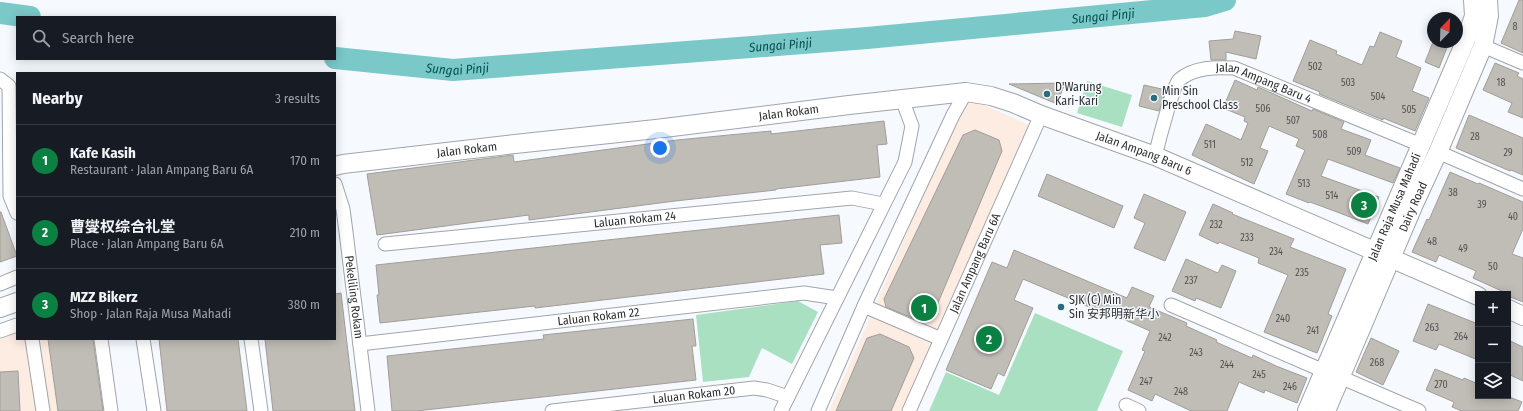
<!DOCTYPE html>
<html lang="en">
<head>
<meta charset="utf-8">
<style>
	:root { --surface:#171b24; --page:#242831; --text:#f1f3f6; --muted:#9ea1a6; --line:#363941; --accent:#0b8043 }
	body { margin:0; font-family:"Fira Sans Condensed","Noto Sans SC",sans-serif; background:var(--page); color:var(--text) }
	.controls { position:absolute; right:12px; bottom:12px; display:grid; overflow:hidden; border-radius:0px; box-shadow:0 2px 10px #0003 }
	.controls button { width:36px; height:36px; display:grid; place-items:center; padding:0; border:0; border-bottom:1px solid var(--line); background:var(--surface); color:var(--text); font:20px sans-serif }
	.compass { position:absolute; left:1427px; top:12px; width:36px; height:36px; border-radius:50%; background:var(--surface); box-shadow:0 2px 10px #0003; rotate:23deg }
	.you { position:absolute; left:660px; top:148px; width:14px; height:14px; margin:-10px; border:3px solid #fff; border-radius:50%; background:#1a73e8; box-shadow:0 0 0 6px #1a73e833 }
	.badge { display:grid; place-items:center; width:26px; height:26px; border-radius:50%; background:var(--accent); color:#fff; font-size:13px; font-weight:700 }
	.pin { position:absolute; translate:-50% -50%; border:2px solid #fff; box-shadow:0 1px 4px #0006 }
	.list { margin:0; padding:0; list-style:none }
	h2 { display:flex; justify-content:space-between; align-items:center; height:52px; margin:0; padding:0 16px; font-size:17px }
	h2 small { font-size:13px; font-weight:400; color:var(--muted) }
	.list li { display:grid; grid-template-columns:26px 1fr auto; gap:12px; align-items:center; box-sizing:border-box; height:72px; padding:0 16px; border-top:1px solid var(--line) }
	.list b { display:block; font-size:15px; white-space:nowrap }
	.list p { margin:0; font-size:13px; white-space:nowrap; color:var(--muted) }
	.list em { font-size:13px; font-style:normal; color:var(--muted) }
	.icon { flex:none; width:22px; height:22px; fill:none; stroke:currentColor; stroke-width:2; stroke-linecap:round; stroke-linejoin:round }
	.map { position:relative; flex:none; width:1523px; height:411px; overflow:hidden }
	.search { position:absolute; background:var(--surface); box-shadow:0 2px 10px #0003; left:16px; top:16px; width:320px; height:44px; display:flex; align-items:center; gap:10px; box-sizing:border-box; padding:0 14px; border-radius:0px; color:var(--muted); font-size:15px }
	.panel { position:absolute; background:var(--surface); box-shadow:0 2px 10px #0003; left:16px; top:72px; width:320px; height:268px; border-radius:0px }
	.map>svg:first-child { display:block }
</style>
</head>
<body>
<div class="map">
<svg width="1523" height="411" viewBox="0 0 1523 411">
	<rect width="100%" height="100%" fill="#f6fafe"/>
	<path fill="#fdece1" d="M966,97l70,31 -124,283h-83z
		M17,322v17h85l10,72h-112v-83z"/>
	<path fill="#a9e0c2" d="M1087,81l45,14 -10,32 -45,-14z
		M798,301l20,11 -26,52 -30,-16 -13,29 -46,5 -7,-67z
		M1035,313l88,38 -26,60h-168l17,-39 53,23z"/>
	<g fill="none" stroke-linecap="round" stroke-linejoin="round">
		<g stroke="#7ac8c8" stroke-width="22">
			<path d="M0,13l30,4"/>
			<path id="s1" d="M335,58l118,12 414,-32 338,-32 20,-6"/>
		</g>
	</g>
	<path fill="#c0bcb6" stroke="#a19d98" d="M1519,0h4v53l-22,-10z
		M1235,31l26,5 -5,23 -30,-7v8h-15l-2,-19 24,-2z
		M1380,32l22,9 -6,16 25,11 -9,23 17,7 -14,33 -32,-13v2l-64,-26 1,-2 -27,-11 17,-41 27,11 -1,3 26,11 8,-19 4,1z
		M1433,42h7l8,3 -9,23 -14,-6z
		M1495,63l24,10 -2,3 6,3v39l-15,-6 4,-9 -29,-13z
		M1235,80l22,10 1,-3 54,24 1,-2 31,13 -3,7 30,11 -6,15 35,13 -7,15 -65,-24 -7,17 58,21 -11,27 -31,-12 -27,-10 -1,1 -23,-9 19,-44 -9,-4 3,-7 -30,-13 -9,22 8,3 -14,33 -62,-29 14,-31 35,16 7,-17 -4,-2 1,-4 -22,-9z
		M1065,83l-8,21 -48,-20z
		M1144,85l22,5 -7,21 -20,-5z
		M1469,115l54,23v37l-12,-5 -1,1 -54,-23z
		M884,121l3,23 -10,1 3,32 -104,12v1l-101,11 -146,19v-5l-152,20 -10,-61 146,-19 1,7 163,-22 94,-9v3z
		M975,130l24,10 3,11 -70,166 -12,4 -34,-14 -2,-8 79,-164z
		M1450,172l28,12 1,-1 44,19v27l-11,25 11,4v44l-15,-6v-2h-3l1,-1 -33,-15 3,-7 -37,-16 -3,7 -24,-10 15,-33 2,1z
		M1047,174l76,32 -9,22 -76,-32z
		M1144,194l42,18 -21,49 -31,-13 11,-25 -11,-5z
		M1213,204l20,9 -1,1 62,25 -4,8 56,22 -18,45 4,2 -15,37 -53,-21 24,-57 -30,-12 1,-5 -40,-16 -1,2 -19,-9z
		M0,212h1l16,44 -17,6z
		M839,215l3,28 -22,2 4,29 -289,34v-2l-155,17 -3,-28h2l-3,-30z
		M1014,250l113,48 5,-11 22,9 -5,11 38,16 -1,3 31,14 -1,2 36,16 1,-3 23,11 31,12 -10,25 -32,-13 -1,3 -25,-11 -12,29h-36l-36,-17 -3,7 -24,-11 17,-39 -3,-1 8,-19 -36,-16 -1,2 -90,-38 -9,21 19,8 -29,68 -6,-3 -7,16 -45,-19 46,-108 15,6z
		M1186,259l32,14 4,-8 14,6 -15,37 -25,-10 -1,3 -23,-10z
		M341,293l14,118h-82l-8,-72h70v-45z
		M1428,304l50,20v36l-39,-16 -3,6 -23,-9z
		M693,319l3,27h-4l4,34 -280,31h-24l-5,-55 157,-17 -1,-4z
		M880,334l29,13 5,11 -23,53h-55l31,-73z
		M1371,338l28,13 -16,34 -27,-13z
		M48,339h45l10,72h-45z
		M159,339h79l9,72h-80z
		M1508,340l15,7v34l-15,-7z
		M1435,369l28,11 1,-2 14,6v12h29l15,6 -4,9h-56l-10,-4 2,-5 -28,-12z
		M18,371l2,40h-20v-39z"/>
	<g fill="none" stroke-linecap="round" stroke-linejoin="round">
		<g stroke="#a0a5aa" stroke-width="15">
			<g id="minor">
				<path d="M1483,46l40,17"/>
				<path d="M0,79l9,7 1,110 7,17"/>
				<path d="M1438,152l85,37"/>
				<path id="s2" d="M1155,156c3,-12 18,-70 24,-76 15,-13 37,-13 55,-12l187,77"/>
				<path id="s3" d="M335,184l8,25 3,23 22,179"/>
				<path id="s4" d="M385,244l467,-46 31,6"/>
				<path d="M0,284l17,-7"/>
				<path d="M1171,305l153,66"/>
				<path d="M864,306l77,33"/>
				<path d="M0,331l17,-6"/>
				<path d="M32,339l11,72"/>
				<path d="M101,339l10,72"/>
				<path d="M143,339l11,72"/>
				<path d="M251,339l10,72"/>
				<path id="s5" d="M360,344l444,-51 33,5"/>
				<path d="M1340,377l79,34"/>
				<path d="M1126,405l13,6"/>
				<path id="s6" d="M552,411l202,-23 13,2 21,7"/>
				<path d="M781,411l124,-249 7,-36 -10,-27"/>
				<path d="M818,411l46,-105 89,-191 13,-23"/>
				<path id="s7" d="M909,411l132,-296"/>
			</g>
		</g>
		<g stroke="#a0a5aa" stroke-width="20">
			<g id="secondary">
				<path id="s8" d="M335,166l8,-2 172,-20 141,-15 193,-24 117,-13 25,4 22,7 28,12 114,41 323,140"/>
				<path d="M0,308l17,-6"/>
				<path d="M1508,309l15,7"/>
				<path id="s9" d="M1307,411l158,-369 9,-26 -1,-16"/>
				<path id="s10" d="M1326,411l88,-207 24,-52 45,-106 6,-30 -1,-16"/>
			</g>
		</g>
		<use href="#minor" stroke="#fff" stroke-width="13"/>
		<use href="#secondary" stroke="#fff" stroke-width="18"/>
	</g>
	<g fill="#296c7e" stroke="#f6fafe" stroke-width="1.5">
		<circle cx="1047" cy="94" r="4"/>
		<circle cx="1154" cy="98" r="4"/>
		<circle cx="1061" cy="307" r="4"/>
	</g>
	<g text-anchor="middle" stroke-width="3" stroke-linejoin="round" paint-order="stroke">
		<g font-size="10" fill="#525353">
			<text x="1515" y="30">8</text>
			<text x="1315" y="70">502</text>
			<text x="1348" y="86">503</text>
			<text x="1501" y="86">18</text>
			<text x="1378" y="100">504</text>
			<text x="1263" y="112">506</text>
			<text x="1409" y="113">505</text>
			<text x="1293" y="124">507</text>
			<text x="1320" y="138">508</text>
			<text x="1475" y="140">28</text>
			<text x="1210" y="148">511</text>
			<text x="1354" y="155">509</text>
			<text x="1508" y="156">29</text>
			<text x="1247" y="166">512</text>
			<text x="1304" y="187">513</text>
			<text x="1453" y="196">38</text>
			<text x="1332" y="199">514</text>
			<text x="1482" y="208">39</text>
			<text x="1513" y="220">40</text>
			<text x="1216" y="228">232</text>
			<text x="1247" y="241">233</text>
			<text x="1432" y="245">48</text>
			<text x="1463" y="252">49</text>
			<text x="1276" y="255">234</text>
			<text x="1493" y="270">50</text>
			<text x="1302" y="276">235</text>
			<text x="1191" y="284">237</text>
			<text x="1283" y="322">240</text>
			<text x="1432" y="331">263</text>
			<text x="1313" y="334">241</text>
			<text x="1461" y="340">264</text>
			<text x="1165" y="341">242</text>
			<text x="1196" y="356">243</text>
			<text x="1377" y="366">268</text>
			<text x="1227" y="368">244</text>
			<text x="1259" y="378">245</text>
			<text x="1146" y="385">247</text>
			<text x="1441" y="388">270</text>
			<text x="1290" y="390">246</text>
			<text x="1181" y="395">248</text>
		</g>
		<g font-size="12" fill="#2e3032" stroke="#f6fafe">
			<text dy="4" stroke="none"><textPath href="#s2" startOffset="170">Jalan Ampang Baru 4</textPath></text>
			<text dy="4" stroke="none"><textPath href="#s8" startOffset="457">Jalan Rokam</textPath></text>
			<text dy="4" stroke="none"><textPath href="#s8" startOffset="133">Jalan Rokam</textPath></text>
			<text dy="4" stroke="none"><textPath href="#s8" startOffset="824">Jalan Ampang Baru 6</textPath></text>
			<text dy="4" stroke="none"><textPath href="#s9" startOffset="222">Jalan Raja Musa Mahadi</textPath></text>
			<text dy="4" stroke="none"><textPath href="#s10" startOffset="222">Dairy Road</textPath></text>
			<text dy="4" stroke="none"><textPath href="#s4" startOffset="251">Laluan Rokam 24</textPath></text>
			<text dy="4" stroke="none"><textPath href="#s7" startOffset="162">Jalan Ampang Baru 6A</textPath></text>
			<text dy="4" stroke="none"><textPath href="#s3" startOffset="115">Pekeliling Rokam</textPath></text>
			<text dy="4" stroke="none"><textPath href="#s5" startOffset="240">Laluan Rokam 22</textPath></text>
			<text dy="4" stroke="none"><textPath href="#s6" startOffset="143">Laluan Rokam 20</textPath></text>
		</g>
		<g font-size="12" fill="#2e3032" stroke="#f6fafe" text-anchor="start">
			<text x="1055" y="91">D'Warung<tspan x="1055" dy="14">Kari-Kari</tspan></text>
			<text x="1162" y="95">Min Sin<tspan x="1162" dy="14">Preschool Class</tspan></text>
			<text x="1069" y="304">SJK (C) Min<tspan x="1069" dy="14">Sin 安邦明新华小</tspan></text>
		</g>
		<g font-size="13" font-style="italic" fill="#075051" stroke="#f6fafe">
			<text dy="5" stroke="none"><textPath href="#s1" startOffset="771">Sungai Pinji</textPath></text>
			<text dy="5" stroke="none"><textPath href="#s1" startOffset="447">Sungai Pinji</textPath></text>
			<text dy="5" stroke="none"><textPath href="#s1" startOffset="123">Sungai Pinji</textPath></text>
		</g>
	</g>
</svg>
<div class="controls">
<button>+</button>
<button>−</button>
<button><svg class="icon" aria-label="layers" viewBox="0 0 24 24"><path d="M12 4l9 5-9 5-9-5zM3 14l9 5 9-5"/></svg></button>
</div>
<svg class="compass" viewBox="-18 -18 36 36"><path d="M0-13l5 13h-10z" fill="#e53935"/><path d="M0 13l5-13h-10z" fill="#9ea1a6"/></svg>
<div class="you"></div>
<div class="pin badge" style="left:924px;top:308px">1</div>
<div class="pin badge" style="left:989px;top:339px">2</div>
<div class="pin badge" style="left:1364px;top:205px">3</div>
<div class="search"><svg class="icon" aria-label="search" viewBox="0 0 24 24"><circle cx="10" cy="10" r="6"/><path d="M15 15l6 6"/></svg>Search here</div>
<section class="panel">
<h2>Nearby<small>3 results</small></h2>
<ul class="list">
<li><span class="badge">1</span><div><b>Kafe Kasih</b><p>Restaurant · Jalan Ampang Baru 6A</p></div><em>170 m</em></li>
<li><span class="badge">2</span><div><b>曹燮权综合礼堂</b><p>Place · Jalan Ampang Baru 6A</p></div><em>210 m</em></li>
<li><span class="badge">3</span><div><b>MZZ Bikerz</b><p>Shop · Jalan Raja Musa Mahadi</p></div><em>380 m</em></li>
</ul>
</section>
</div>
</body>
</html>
